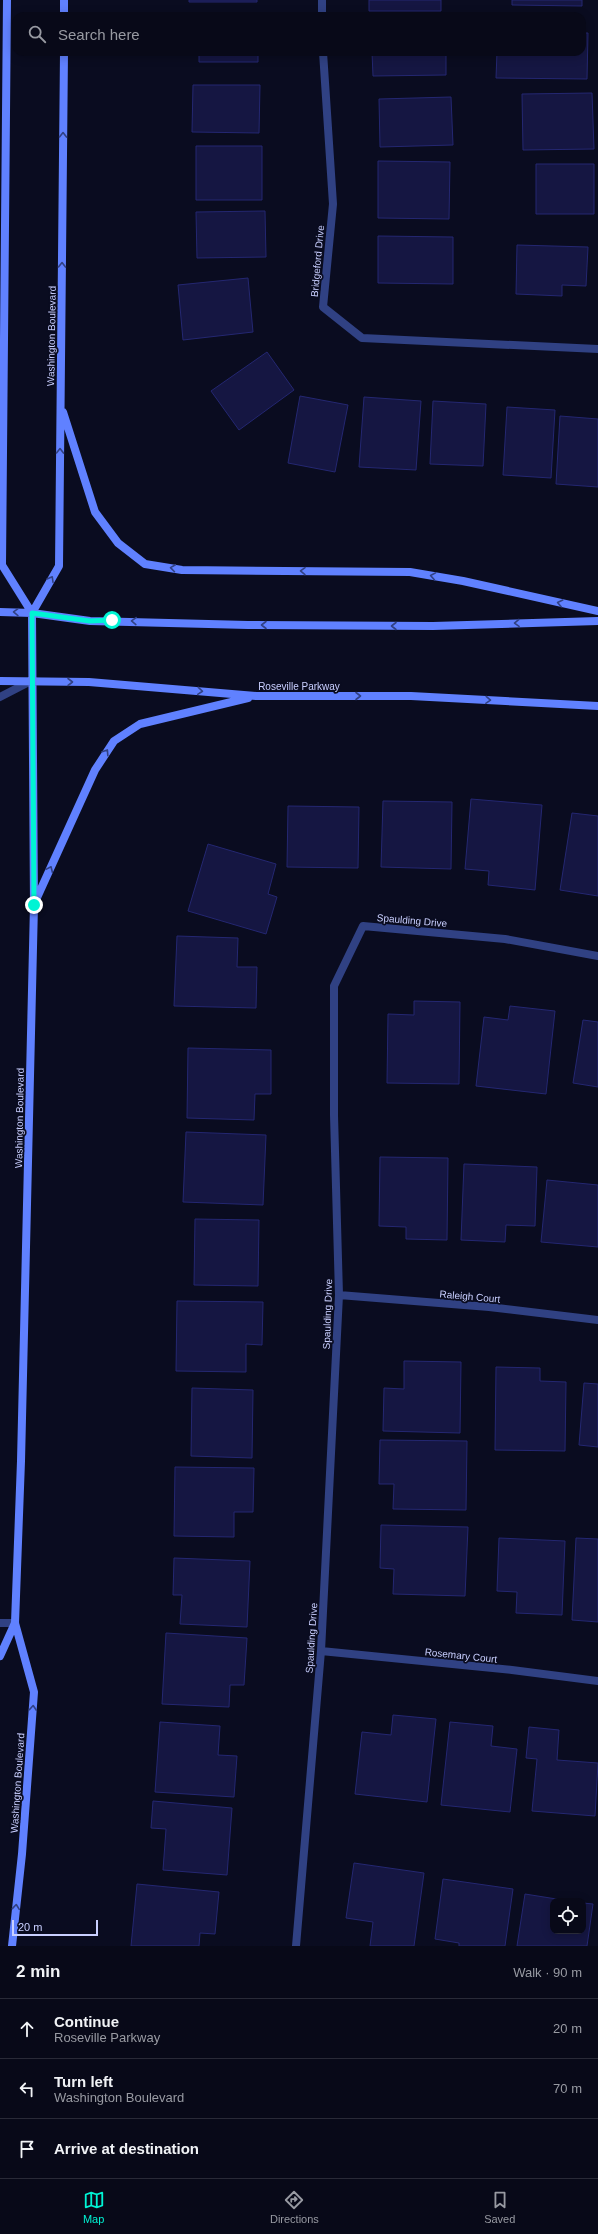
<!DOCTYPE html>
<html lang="en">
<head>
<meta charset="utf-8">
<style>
	:root { --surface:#080918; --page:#161725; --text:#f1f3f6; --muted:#989aa2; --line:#292a37; --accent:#00f4d4 }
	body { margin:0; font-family:Helvetica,sans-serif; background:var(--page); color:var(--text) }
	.controls { position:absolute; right:12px; bottom:12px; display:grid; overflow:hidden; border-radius:8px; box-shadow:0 2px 10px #0003 }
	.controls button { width:36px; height:36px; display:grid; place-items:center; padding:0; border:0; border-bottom:1px solid var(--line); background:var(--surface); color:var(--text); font:20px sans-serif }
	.scale { position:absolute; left:12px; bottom:10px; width:86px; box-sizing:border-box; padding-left:4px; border:2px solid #c9cfff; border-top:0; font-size:11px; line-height:14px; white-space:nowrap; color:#c9cfff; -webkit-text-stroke:3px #0a0c20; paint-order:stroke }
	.stop { position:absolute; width:12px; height:12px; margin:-9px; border:3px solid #00f4d4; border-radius:50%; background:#fff }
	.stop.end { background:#00f4d4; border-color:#fff; box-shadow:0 1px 4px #0008 }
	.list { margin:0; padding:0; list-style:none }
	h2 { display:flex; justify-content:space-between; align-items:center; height:52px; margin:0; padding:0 16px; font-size:17px }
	h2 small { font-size:13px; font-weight:400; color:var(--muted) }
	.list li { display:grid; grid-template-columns:26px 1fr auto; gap:12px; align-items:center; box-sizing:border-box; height:60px; padding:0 16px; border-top:1px solid var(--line) }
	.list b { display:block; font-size:15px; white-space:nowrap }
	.list p { margin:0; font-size:13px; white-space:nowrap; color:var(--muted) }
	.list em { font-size:13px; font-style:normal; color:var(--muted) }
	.icon { flex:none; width:22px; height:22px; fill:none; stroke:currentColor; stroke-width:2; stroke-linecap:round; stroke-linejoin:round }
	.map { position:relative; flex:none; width:598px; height:1946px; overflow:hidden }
	.search { position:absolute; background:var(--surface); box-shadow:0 2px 10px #0003; left:12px; right:12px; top:12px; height:44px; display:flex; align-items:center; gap:10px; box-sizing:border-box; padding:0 14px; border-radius:12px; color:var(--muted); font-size:15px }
	.sheet { height:232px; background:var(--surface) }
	nav { display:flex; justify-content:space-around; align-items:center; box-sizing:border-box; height:56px; border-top:1px solid var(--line); background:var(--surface); font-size:11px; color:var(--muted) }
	nav a { display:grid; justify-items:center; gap:2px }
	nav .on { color:var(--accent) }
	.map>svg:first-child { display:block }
</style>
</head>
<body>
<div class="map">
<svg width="598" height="1946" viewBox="0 0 598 1946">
	<rect width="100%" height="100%" fill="#0a0c20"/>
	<path fill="#151642" stroke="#242771" d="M189,0h68v2h-68z
		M369,0h72v11h-72z
		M512,0h70v6l-70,-1z
		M179,15h72l-72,1z
		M582,33h6l-1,46 -91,-1 1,-26h85z
		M199,52h59v10h-59z
		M372,52h74v23l-73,1z
		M193,85h67l-1,48 -67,-1z
		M592,93l2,56 -71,1 -1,-56z
		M451,97l2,48 -73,2 -1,-48z
		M196,146h66v54h-66z
		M378,161l72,1 -1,57 -71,-1z
		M536,164h58v50h-58z
		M265,211l1,46 -69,1 -1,-46z
		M378,236l75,1v47l-75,-1z
		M517,245l71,2 -2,39 -24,-1v11l-46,-2z
		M248,278l5,54 -70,8 -5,-55z
		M267,352l27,38 -55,40 -28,-39z
		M300,396l48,9 -13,67 -47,-9z
		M364,397l57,4 -5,69 -57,-3z
		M433,401l53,3 -3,62 -53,-2z
		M507,407l48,3 -4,68 -48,-3z
		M560,416l38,3v68l-42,-3z
		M471,799l71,6 -7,85 -47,-5 1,-14 -24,-2z
		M383,801l69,1 -1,67 -70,-2z
		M288,806l71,1 -1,61 -71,-1z
		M572,813l26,3v80l-38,-6z
		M208,844l68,20 -8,30 9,3 -11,37 -78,-23z
		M177,936l61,2 -1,29h20l-1,41 -82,-2z
		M414,1001l46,1 -1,82 -72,-1 1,-69 26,1z
		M510,1006l45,5 -9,83 -70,-8 8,-69 24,3z
		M583,1020l15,2v65l-25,-4z
		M188,1048l83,2v44h-16l-1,26 -67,-2z
		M186,1132l80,3 -3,70 -80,-3z
		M380,1157l68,1 -1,82 -41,-1v-12l-27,-1z
		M464,1164l73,3 -2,59 -29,-1 -1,17 -44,-2z
		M547,1180l51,5v62l-57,-5z
		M195,1219l64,1 -1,66 -64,-1z
		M177,1301l86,1 -1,43 -16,-1v28l-70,-1z
		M404,1361l57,1 -1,71 -77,-2 1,-43 20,1z
		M496,1367l44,1v13l26,1 -1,69 -70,-1z
		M584,1383l14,1v63l-19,-2z
		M192,1388l61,2 -1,68 -61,-2z
		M380,1440l87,1 -1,69 -73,-1 1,-25h-15z
		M175,1467l79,1 -1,44h-19v25l-60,-1z
		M381,1525l87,2 -3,69 -72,-2 1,-25 -14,-1z
		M499,1538l66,3 -3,74 -46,-2 1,-21 -20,-1z
		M576,1538l22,1v83l-26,-2z
		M174,1558l76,3 -3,66 -67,-3 2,-29h-9z
		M166,1633l81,5 -3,47h-14l-1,22 -67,-3z
		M393,1715l43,4 -9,83 -72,-8 7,-62 29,3z
		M160,1722l60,4 -2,29 19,1 -3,41 -79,-5z
		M450,1722l43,4 -2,20 26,3 -7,63 -69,-7z
		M529,1727l30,3 -2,30 41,3 -3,53 -63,-5 5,-52 -11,-1z
		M153,1801l79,7 -5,67 -64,-5 3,-41 -15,-1z
		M354,1863l70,10 -10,73h-44l3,-24 -27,-4z
		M443,1879l70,10 -8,57h-46v-3l-24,-4z
		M137,1884l82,8 -4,42 -15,-1 -1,13h-68z
		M525,1894l44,7h-16v30h30v-28l10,1 -6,42h-70z"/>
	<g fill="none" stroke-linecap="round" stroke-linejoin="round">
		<path stroke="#304183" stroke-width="8" d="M0,697l31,-16
			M0,1623h15"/>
		<path stroke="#304183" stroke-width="8" d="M322,0v16
			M323,52l10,152 -10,103 39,31 236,11
			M339,1295l150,12 109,13
			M321,1651l191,19 86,11
			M296,1946l25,-295 18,-356 -5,-180v-129l29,-60 142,13 93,17"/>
		<path stroke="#6081ff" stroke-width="8" d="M7,0l-5,565 30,48
			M64,16v-16
			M63,412l32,100 23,31 27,21 37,6 228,2 53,9 135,30
			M0,612l32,1 58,8 158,4 185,1 165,-5
			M0,681l89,1 167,14h155l187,10
			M35,902l60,-132 19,-29 26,-17 108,-26
			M0,1656l15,-33
			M12,1946l10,-92 12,-162 -19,-69 6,-162 13,-556 -2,-292 27,-47 5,-514"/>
	</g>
	<defs><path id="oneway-chevron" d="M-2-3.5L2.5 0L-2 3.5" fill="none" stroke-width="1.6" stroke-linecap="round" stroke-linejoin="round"/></defs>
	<g stroke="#314184">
		<use href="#oneway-chevron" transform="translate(63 135) rotate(-89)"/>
		<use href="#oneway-chevron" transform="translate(62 265) rotate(-89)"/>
		<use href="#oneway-chevron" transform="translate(60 451) rotate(-89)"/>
		<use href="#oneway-chevron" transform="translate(173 568) rotate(-172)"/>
		<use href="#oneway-chevron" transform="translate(303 571) rotate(-179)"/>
		<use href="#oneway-chevron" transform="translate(433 576) rotate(-170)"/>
		<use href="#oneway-chevron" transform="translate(51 579) rotate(-60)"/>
		<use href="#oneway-chevron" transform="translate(560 603) rotate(-167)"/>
		<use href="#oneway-chevron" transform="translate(16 612) rotate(-179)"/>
		<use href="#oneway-chevron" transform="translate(134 621) rotate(-178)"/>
		<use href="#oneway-chevron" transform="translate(517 623) rotate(179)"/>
		<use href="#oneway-chevron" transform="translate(264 625) rotate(-180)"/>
		<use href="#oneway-chevron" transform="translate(394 626) rotate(-180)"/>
		<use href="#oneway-chevron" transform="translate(70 682)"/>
		<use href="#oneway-chevron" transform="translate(200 691) rotate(5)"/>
		<use href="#oneway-chevron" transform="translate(358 696)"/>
		<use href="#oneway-chevron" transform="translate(488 700) rotate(3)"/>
		<use href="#oneway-chevron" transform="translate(106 752) rotate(-57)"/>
		<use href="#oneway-chevron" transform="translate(50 869) rotate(-66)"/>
		<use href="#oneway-chevron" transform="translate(33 1708) rotate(-86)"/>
		<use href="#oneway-chevron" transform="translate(16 1907) rotate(-84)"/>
	</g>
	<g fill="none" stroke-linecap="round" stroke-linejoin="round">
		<path stroke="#00f4d4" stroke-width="5" d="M34,905l-2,-292 58,8 22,-1"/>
	</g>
	<g text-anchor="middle" stroke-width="3.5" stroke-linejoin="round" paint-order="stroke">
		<g font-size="10" fill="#c9cfff" stroke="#0a0c20">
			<text transform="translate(317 261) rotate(-85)" y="4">Bridgeford Drive</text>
			<text transform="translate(51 336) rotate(-89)" y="4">Washington Boulevard</text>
			<text x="299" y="690">Roseville Parkway</text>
			<text transform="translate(412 920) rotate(5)" y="4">Spaulding Drive</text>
			<text transform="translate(19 1118) rotate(-89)" y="4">Washington Boulevard</text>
			<text transform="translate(470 1296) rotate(5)" y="4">Raleigh Court</text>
			<text transform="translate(327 1314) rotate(-88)" y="4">Spaulding Drive</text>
			<text transform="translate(311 1638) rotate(-86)" y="4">Spaulding Drive</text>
			<text transform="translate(461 1655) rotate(6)" y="4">Rosemary Court</text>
			<text transform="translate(17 1783) rotate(-86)" y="4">Washington Boulevard</text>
		</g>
	</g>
</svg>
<div class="controls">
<button><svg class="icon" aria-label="locate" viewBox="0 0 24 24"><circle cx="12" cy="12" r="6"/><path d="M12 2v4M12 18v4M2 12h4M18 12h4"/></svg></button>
</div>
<div class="scale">20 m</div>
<div class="stop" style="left:112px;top:620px"></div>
<div class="stop end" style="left:34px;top:905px"></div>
<div class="search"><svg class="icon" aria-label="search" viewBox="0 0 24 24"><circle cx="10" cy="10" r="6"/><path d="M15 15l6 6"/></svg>Search here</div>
</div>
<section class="sheet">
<h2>2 min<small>Walk · 90 m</small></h2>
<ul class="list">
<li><svg class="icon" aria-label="ahead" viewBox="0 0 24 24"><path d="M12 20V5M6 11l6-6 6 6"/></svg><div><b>Continue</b><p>Roseville Parkway</p></div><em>20 m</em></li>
<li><svg class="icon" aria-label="left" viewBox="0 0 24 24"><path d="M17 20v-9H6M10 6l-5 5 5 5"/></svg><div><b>Turn left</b><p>Washington Boulevard</p></div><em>70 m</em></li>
<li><svg class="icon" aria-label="arrive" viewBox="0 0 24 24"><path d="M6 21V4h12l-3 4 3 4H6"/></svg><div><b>Arrive at destination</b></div></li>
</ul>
</section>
<nav>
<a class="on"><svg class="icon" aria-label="map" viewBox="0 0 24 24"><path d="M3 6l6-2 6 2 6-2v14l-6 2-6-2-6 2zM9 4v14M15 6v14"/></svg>Map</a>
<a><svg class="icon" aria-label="directions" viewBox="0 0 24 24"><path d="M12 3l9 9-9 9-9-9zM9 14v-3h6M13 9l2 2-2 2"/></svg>Directions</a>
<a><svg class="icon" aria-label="saved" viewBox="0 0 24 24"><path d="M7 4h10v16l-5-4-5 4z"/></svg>Saved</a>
</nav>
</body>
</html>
